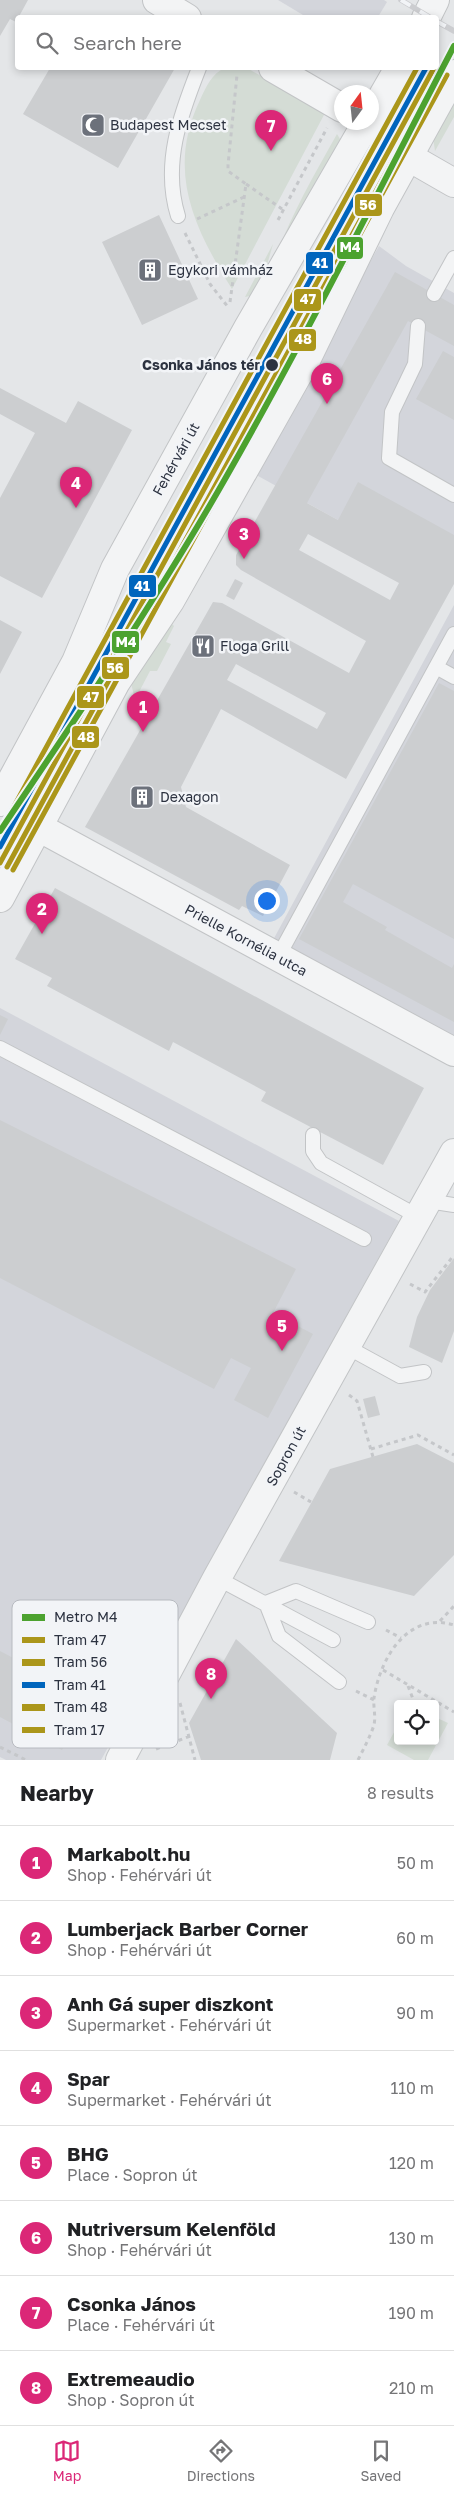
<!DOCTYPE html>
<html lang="en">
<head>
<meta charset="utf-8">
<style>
	:root { --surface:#fff; --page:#f2f2f2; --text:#202124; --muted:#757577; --line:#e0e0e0; --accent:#db2777 }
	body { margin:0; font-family:"Golos Text",sans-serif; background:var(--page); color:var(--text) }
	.controls { position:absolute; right:15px; bottom:15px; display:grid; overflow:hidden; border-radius:5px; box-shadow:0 2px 8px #0003 }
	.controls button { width:45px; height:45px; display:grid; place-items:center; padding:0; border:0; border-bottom:1px solid var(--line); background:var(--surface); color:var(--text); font:25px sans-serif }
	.compass { position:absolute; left:334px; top:85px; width:45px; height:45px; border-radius:50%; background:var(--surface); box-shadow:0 2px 8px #0003; rotate:15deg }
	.you { position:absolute; left:266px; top:900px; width:18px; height:18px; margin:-12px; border:4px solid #fff; border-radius:50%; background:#1a73e8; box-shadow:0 0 0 8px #1a73e833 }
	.badge { display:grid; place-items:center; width:32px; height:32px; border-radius:50%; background:var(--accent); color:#fff; font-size:16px; font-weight:700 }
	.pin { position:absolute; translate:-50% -41px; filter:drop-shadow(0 1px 2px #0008) }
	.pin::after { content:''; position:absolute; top:26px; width:18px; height:15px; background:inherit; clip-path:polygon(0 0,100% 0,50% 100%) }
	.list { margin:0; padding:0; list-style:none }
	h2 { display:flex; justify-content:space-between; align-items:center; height:65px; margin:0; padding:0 20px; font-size:21px }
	h2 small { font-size:16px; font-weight:400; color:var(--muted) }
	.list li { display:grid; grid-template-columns:32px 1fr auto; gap:15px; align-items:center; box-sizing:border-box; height:75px; padding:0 20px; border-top:1px solid var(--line) }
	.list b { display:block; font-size:19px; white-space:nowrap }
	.list p { margin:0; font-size:16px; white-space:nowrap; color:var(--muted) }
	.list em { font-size:16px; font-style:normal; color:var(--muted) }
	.icon { flex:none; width:28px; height:28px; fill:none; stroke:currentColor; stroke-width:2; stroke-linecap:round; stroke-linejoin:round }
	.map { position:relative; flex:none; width:454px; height:1760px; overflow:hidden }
	.search { position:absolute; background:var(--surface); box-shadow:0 2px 8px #0003; left:15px; right:15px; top:15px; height:55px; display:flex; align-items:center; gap:12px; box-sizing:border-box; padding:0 18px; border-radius:5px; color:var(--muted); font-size:19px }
	.sheet { height:665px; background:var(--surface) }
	nav { display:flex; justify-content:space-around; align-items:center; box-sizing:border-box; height:70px; border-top:1px solid var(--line); background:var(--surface); font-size:14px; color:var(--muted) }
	nav a { display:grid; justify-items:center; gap:2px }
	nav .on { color:var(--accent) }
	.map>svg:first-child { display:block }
</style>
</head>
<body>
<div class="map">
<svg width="454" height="1760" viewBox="0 0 454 1760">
	<rect width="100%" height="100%" fill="#e4e6e8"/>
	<path fill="#d3d5db" d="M278,0h106l3,2 -9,15 -70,1z
		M379,246l27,20 48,27v291l-203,-112z
		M454,605v436l-182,-99z
		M0,1008l399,213 -298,539h-95l-6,-3z"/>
	<path fill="#d4dcd5" d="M225,68h22l78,45 -93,176c-38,-61 -66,-118 -32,-189 6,-13 12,-27 25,-32z
		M454,95v22l-19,34 -2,-14z
		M337,134l3,5 -2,9 -65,117c16,-47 40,-88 64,-131z
		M273,244l-6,21 -17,31 -5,1z
		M170,622l4,4 -8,16 5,2 -14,27h-7l-11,21 -5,3 -4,-15z
		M435,1717l13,6 -20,37h-14l-27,-15 11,-20v16h37z"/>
	<path fill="#ccced0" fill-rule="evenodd" d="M0,0h28l-12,22 -6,-3 -10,17z
		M50,68h125l-57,100 -95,-54z
		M159,215l39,84 -56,26 -40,-83z
		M395,272l59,33v41l-46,-25 -101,182 31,17 20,-38 96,53v49l-108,195 -125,-70 -40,78 5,20 104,58 -27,51 -21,-10 -3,4 -154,-83 128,-225 9,1 127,70 17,-32 -125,-71 -5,-5v-10zM308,534l91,49 -9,17 -91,-50zM236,664l90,49 -9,16 -90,-49z
		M443,351l11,6v63l-38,-21z
		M0,388l66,35 12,-22 54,29 -90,168 -42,-22v-78l35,-65 -35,-19z
		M235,579l8,4 -9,17 -8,-4z
		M0,620l22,12 -22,42z
		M439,683l15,8v248l-101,-55 -10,18 44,25 -2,3 67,38 2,-4v58l-155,-83z
		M55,888l369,200 -41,77 -122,-64 5,-9 -93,-50 -4,9 -122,-65 5,-8 -37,-19z
		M0,1015l8,4 -8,16z
		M0,1120l296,149 -23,44 40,21 -45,84 -34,-18 17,-32 -20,-10 -17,31 -214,-111z
		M454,1258v73l-12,32 -33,-16 8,-30 13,-27z
		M375,1396l5,19 -12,3 -5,-19z
		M417,1444l37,19v92l-40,41 -135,-35 51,-92z
		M236,1639l101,94 -7,27h-129l-12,-37z
		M0,1651l89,47 -27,52 -62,-33z"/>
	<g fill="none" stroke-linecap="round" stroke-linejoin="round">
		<g stroke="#c2c4c6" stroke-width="16">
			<path id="service" d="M178,216c-16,-52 2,-100 21,-148
				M434,294l20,-36
				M418,326l-3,38 -23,48 -3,46 65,37
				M436,667l18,10
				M278,957l176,-323
				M0,1048l364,191
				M313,1135v16l8,12 98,54
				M428,1201l26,4
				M347,1347l53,29 24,-4
				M217,1578l116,62
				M339,1682l-60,-46 -13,-33 30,-12 72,31"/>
		</g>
		<g stroke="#c2c4c6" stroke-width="30">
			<path id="minor" d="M157,0l30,18
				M273,68l69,40
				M362,122l45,34 47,27
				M38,827l416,225
				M120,1760l97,-182 237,-425"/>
		</g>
		<g stroke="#c2c4c6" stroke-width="30">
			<path id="tertiary" d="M426,18l9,-18
				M372,115l27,-47
				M0,802l76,-140 39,-93 133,-241 119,-206
				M0,898l116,-216 54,-81 136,-241 74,-152 74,-134"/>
		</g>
		<path stroke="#c5c7ca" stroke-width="3" stroke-dasharray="4 4" stroke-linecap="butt" d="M246,184l36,25
			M197,219l47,-22
			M278,220l49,-92
			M185,233l25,51 18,23
			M230,302l16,-118 -18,-13v-6l9,-90
			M410,1284l15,8 29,-37
			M349,1395l8,6 16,56
			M371,1449l47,-14 36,20
			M294,1492l17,10
			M440,1621l14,-15
			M386,1630l15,8
			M383,1670l71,42
			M408,1686l7,18
			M356,1691l18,9
			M180,1703l15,57
			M0,1747l26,13
			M156,1749l37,-14
			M358,1760c6,-12 12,-23 16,-35 2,-9 -1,-19 0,-27 6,-40 34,-87 80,-73"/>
		<use href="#service" stroke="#f3f4f5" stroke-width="14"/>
		<use href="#minor" stroke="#f3f4f5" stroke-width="28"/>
		<use href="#tertiary" stroke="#f3f4f5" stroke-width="28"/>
		<g stroke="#cccdd0" stroke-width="5.5">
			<path id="rail" d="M401,0l30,18
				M436,21l18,10"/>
		</g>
		<use href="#rail" stroke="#f2f4f7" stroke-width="4" stroke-dasharray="11" stroke-linecap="butt"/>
		<g stroke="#f2f4f7" stroke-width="9">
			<path id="tram-1" d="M0,863l434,-795"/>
		</g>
		<g stroke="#f2f4f7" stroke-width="9">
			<path id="tram-2" d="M7,867l434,-795"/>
		</g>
		<g stroke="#f2f4f7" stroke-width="9">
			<path id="tram-3" d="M0,847l426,-779"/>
		</g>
		<g stroke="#f2f4f7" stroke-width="9">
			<path id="tram-4" d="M13,870l434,-795"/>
		</g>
		<g stroke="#f2f4f7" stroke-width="9">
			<path id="tram-5" d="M0,832l417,-764"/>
		</g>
		<use href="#tram-1" stroke="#ab961a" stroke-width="5"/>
		<use href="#tram-2" stroke="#ab961a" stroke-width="5"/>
		<use href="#tram-3" stroke="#0065bd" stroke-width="5"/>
		<use href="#tram-4" stroke="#ab961a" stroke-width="5"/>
		<use href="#tram-5" stroke="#ab961a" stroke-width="5"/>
		<g stroke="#f2f4f7" stroke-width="10">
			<path id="metro-1" d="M0,831c75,-111 150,-222 217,-338 84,-146 159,-297 237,-447"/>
		</g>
		<use href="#metro-1" stroke="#4ca22f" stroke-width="6"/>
	</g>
	<defs>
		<g id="mosque-square" transform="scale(1.25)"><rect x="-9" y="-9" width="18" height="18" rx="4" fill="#6c717b" stroke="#f2f4f7"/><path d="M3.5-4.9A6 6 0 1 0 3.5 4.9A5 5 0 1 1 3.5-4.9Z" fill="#fff"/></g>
		<g id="building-square" transform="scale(1.25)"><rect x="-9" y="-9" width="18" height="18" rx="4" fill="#6c717b" stroke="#f2f4f7"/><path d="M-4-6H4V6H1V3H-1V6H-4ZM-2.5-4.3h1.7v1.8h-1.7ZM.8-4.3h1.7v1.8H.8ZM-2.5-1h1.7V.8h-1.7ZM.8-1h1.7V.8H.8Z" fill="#fff"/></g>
		<g id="restaurant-square" transform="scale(1.25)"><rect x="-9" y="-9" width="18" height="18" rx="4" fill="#6c717b" stroke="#f2f4f7"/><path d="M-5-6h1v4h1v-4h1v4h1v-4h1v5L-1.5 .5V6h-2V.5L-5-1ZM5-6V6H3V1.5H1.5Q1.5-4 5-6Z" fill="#fff"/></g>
	</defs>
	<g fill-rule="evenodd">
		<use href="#mosque-square" x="93" y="125"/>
		<use href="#building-square" x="150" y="270"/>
		<use href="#restaurant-square" x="203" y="646"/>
		<use href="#building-square" x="142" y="797"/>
	</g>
	<circle fill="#2c3240" stroke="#f2f4f7" stroke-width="2" cx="272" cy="365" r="7"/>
	<g text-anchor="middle" stroke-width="5" stroke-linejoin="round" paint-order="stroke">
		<g font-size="14" fill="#2c3240" stroke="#f2f4f7" text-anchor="start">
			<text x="110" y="130">Budapest Mecset</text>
			<text x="168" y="275">Egykori vámház</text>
			<text x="220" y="651">Floga Grill</text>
			<text x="160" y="802">Dexagon</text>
		</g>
		<g font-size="14" font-weight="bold" fill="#2c3240" stroke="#f2f4f7" text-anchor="end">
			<text x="260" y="370">Csonka János tér</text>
		</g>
		<g font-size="14" fill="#2c3240" stroke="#f2f4f7">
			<text transform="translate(176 459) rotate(-61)" y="5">Fehérvári út</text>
			<text transform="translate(246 940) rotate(28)" y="5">Prielle Kornélia utca</text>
			<text transform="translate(286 1456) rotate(-61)" y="5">Sopron út</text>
		</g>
	</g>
	<rect x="12" y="1600" width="166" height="148" rx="8" fill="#f2f4f7" stroke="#b7bac0" stroke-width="1"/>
	<rect x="22" y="1614" width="23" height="7" fill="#4ca22f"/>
	<rect x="22" y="1637" width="23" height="6" fill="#ab961a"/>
	<rect x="22" y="1659" width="23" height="7" fill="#ab961a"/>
	<rect x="22" y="1682" width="23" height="6" fill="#0065bd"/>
	<rect x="22" y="1704" width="23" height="7" fill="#ab961a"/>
	<rect x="22" y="1727" width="23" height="6" fill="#ab961a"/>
	<g font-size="14" fill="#2c3240">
		<text x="54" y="1622">Metro M4</text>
		<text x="54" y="1645">Tram 47</text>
		<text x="54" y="1667">Tram 56</text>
		<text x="54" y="1690">Tram 41</text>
		<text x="54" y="1712">Tram 48</text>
		<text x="54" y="1735">Tram 17</text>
	</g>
	<g stroke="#f2f4f7" stroke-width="2">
		<rect x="354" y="193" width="29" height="24" rx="5" fill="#ab961a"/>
		<rect x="336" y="236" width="28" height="24" rx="5" fill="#4ca22f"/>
		<rect x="305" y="251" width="29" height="24" rx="5" fill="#0065bd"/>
		<rect x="293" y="288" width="29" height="24" rx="5" fill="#ab961a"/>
		<rect x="288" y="328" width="29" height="24" rx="5" fill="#ab961a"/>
		<rect x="128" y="574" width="29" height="24" rx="5" fill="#0065bd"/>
		<rect x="111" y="630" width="29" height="24" rx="5" fill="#4ca22f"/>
		<rect x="101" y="656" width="29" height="24" rx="5" fill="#ab961a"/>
		<rect x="76" y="685" width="29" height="24" rx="5" fill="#ab961a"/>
		<rect x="71" y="725" width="29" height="24" rx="5" fill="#ab961a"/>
	</g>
	<g font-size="14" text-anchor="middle" font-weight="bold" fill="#fff">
		<text x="368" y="210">56</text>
		<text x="350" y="252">M4</text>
		<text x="320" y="268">41</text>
		<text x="308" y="304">47</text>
		<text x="303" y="344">48</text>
		<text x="142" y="591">41</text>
		<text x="126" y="647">M4</text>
		<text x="115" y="673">56</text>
		<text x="91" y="702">47</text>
		<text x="86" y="742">48</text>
	</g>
</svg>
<div class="controls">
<button><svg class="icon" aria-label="locate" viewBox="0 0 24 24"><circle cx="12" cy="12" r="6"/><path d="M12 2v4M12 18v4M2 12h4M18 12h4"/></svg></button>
</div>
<svg class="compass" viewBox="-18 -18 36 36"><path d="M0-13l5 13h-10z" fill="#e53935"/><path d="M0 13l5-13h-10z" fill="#757577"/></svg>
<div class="you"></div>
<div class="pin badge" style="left:143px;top:732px">1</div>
<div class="pin badge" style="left:42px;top:934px">2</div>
<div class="pin badge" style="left:244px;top:559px">3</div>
<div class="pin badge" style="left:76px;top:508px">4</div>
<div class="pin badge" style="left:282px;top:1351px">5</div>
<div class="pin badge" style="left:327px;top:404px">6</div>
<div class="pin badge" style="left:271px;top:151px">7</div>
<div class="pin badge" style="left:211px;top:1699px">8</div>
<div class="search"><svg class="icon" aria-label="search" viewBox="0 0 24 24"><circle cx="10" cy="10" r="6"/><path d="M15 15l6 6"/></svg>Search here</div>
</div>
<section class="sheet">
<h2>Nearby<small>8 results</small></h2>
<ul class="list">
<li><span class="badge">1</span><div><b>Markabolt.hu</b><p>Shop · Fehérvári út</p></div><em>50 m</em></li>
<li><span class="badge">2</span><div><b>Lumberjack Barber Corner</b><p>Shop · Fehérvári út</p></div><em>60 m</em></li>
<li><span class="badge">3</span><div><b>Anh Gá super diszkont</b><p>Supermarket · Fehérvári út</p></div><em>90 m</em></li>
<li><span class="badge">4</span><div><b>Spar</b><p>Supermarket · Fehérvári út</p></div><em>110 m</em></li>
<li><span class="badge">5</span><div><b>BHG</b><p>Place · Sopron út</p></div><em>120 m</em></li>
<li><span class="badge">6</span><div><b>Nutriversum Kelenföld</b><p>Shop · Fehérvári út</p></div><em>130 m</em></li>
<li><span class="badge">7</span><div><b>Csonka János</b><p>Place · Fehérvári út</p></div><em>190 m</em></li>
<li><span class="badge">8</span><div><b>Extremeaudio</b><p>Shop · Sopron út</p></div><em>210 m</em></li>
</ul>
</section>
<nav>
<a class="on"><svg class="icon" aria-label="map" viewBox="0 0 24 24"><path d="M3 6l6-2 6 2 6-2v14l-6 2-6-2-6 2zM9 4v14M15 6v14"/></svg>Map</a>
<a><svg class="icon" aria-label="directions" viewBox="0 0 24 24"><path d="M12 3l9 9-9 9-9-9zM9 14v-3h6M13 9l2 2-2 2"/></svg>Directions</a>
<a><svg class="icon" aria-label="saved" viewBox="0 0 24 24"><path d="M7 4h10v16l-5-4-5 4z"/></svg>Saved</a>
</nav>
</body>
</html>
